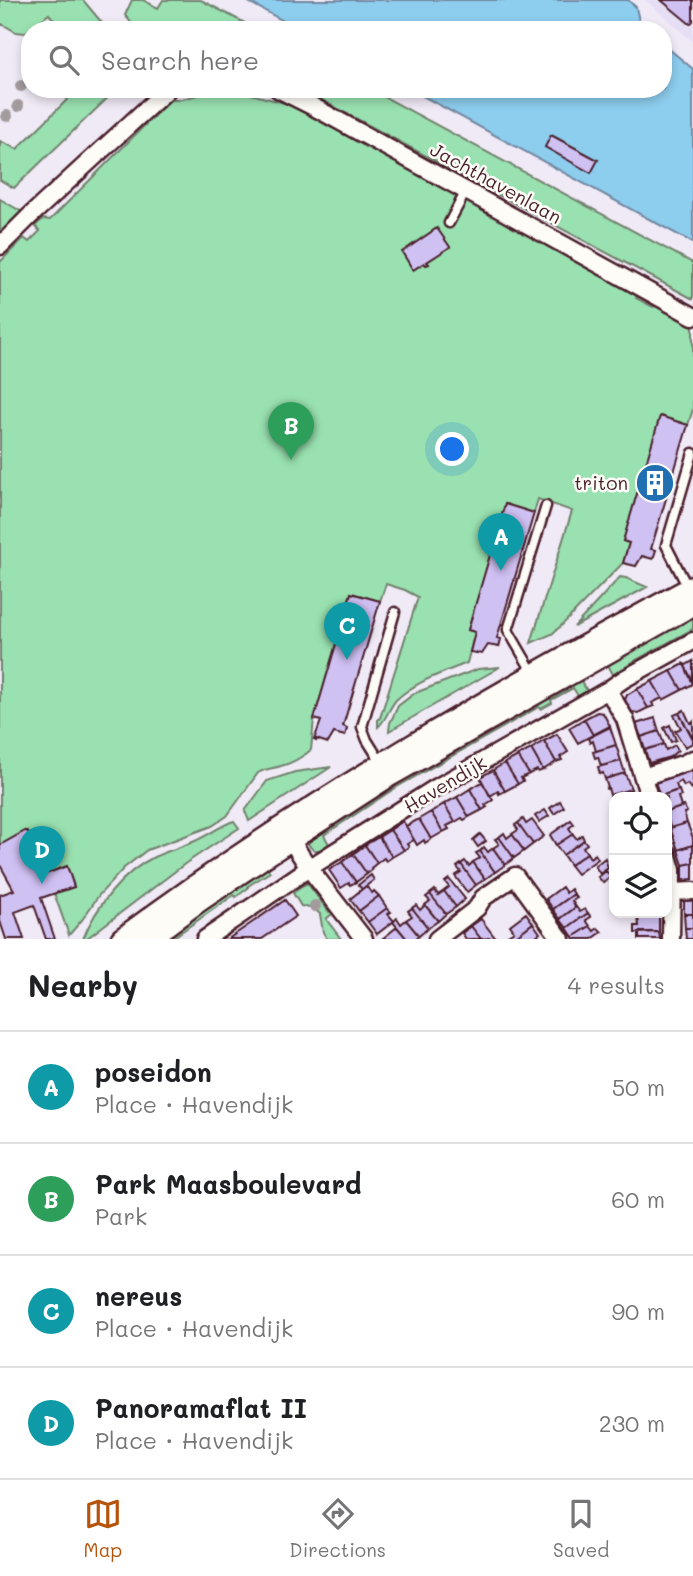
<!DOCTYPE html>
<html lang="en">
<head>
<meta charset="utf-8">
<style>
	:root { --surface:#fff; --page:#f6f6f6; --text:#202124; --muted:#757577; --line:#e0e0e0; --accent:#b45309 }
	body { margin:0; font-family:Mali,sans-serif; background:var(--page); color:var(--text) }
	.controls { position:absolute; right:21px; bottom:21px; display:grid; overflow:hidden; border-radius:14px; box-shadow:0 4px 10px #0003 }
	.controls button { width:63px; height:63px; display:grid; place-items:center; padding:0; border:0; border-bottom:2px solid var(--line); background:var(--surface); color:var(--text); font:35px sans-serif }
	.you { position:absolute; left:453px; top:450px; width:24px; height:24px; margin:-18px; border:5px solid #fff; border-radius:50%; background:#1a73e8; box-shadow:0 0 0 10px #1a73e833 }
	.badge { display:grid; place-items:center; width:46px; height:46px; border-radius:50%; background:var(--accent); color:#fff; font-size:23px; font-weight:700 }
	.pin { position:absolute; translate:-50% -58px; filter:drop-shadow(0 2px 4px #0008) }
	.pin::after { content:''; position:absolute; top:37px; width:24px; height:21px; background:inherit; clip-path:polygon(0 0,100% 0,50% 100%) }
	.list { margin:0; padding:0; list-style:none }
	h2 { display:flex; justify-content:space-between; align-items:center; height:91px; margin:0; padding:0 28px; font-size:30px }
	h2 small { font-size:23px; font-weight:400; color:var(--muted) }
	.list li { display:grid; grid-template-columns:46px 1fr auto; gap:21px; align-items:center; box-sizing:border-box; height:112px; padding:0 28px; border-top:2px solid var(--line) }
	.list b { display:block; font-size:26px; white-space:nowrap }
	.list p { margin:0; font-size:23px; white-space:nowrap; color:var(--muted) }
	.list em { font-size:23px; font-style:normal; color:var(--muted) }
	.icon { flex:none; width:38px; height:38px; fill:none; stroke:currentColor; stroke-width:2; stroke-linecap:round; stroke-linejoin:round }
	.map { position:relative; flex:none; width:693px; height:939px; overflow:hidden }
	.search { position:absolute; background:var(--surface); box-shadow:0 4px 10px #0003; left:21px; right:21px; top:21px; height:77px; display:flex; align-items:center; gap:18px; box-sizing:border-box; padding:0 24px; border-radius:28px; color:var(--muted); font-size:26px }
	.sheet { height:539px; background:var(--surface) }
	nav { display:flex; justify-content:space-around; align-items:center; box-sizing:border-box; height:98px; border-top:2px solid var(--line); background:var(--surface); font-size:19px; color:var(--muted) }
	nav a { display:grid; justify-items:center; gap:4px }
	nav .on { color:var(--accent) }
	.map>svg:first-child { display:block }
</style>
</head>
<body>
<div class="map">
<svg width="693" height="939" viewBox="0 0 693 939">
	<rect width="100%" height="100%" fill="#f0eaf6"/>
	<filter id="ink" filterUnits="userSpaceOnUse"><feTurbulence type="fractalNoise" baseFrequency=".0143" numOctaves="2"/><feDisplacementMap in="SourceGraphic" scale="14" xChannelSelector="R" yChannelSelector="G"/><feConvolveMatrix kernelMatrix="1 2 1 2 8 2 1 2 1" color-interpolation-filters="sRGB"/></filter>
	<g filter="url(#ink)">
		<path fill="#e6def5" d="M645,0h48v42l-3,-3z"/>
		<path fill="#99e1b0" stroke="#72806e" stroke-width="2" d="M0,0h83l25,30h-46l-13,-16 -24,19 -9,-1 -14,-8 -2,3z
			M132,0h11l15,8 5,-8h38l57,30h-121l-12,-15z
			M78,89h39l-103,99 -14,-8v-39l17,8z
			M301,89h69l7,4 316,170v36z
			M236,90l52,14 171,91 -4,4 8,5 5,-4 171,92 -3,6 17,9 5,-2 35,16v88l-5,16 -27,-8 -38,124 6,2 -6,20 -61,62 -10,9 -21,9 41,-132 -34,-12 -4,14 -28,-9 -38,126 7,2 -8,31c-25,10 -50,18 -70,36 -8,8 -10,20 -19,28v-8l2,-1 38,-121 -13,-7 -19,-6 -6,17 -29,-8 -37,126 -3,31c-10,8 -18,13 -30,16 -9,3 -15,2 -23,7l-31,43 -15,10 -65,24 -23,18 -25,27 -17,25 -13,15 -15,-42 20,-7 -7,-20 -27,10 -5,-9 9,-5 -17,-31 -27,14v-583l24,-24 5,4 11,-11 -5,-5 8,-7 7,1 120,-120h8l31,-8z
			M0,199l22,13 -22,23z
			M620,577l6,1 21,9 -73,40z
			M693,608v21l-62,34 2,5 -18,10 -7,-13 -18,10 -4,-7z
			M500,667l-111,64 1,-8 8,-17 17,-13 63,-24z
			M576,673l13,21 -9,5 -7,-11 -22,12 1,3 -11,6 -2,-2 -142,80 -73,48 6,11c-15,9 -27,3 -19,-15z
			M331,767l-82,54 -4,-10 22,-30 28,-9z
			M234,821l5,7 -53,35 -100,76h-3c12,-31 40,-67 71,-82 13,-6 28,-10 41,-16 12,-5 28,-17 39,-20z
			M263,863l7,9 -22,14v2l-12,9 -2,-2 -63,44h-17z
			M307,883l22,29 5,-3 2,2 -10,8 15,20h-14l-4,-7 -3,-18 -6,-5 -13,-3 -8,-13z"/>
		<path fill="#8dcdee" stroke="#7287a0" stroke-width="2" d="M245,0h383l8,7 4,19 5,4h-345z
			M663,44l30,25v174l-283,-154h253z"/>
		<path fill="#d0c1f3" stroke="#4a1f2b" stroke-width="2" d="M661,0h32v21l-3,3z
			M551,135l47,25 -7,13 -46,-26z
			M437,228l13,19 -23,15 2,2 -3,1 -2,-2 -11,7 -11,-18z
			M660,416l28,9 -37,124 5,1 -3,9 -11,-3 -6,10 -13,-3 6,-20 -6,-2z
			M505,504l29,9 -37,125 4,1 -2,8 -11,-2 -6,9 -12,-2 5,-20 -7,-2z
			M351,593l29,8 -37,125 4,2 -2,8 -11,-3 -6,10 -12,-4v2l-2,-1 7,-19 -7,-2z
			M693,661v21l-9,-18 2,1z
			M684,664l9,20 -11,6 -11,-19z
			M671,671l11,19 -19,10 -11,-19z
			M652,681l10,17 -10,5 2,3 -6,2 -11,-19z
			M637,689l11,19 -10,5 -6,-1 -7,-12 2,-5z
			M684,710l6,13 3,-2v18l-14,-26z
			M597,712l6,1 7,13 -17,9 -9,-16z
			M679,713l14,26v4l-8,4 -10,-16 6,-3 -7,-13z
			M655,718l4,13 -18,6 -5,-13z
			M584,719l9,16 -15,8 -9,-15z
			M670,725l6,15 -5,2 -7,-14z
			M610,727l6,18 -20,6 -3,-10 -3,2 -2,-5z
			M659,731l5,13 -19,6 -4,-13z
			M557,734l11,18 -8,5 2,3 -6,2 -12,-21z
			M544,741l12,21 -13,8 -12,-21z
			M664,744l2,6 9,-5 3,5 -8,7 -21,6 -4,-13z
			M616,745l5,16 -20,5 -3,-9 -3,1 -2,-6z
			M531,749l12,21 -5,2 -1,-2 -8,4 -11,-18z
			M518,756l11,18 -8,4 2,3 -5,3 -13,-21z
			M621,761l4,12 -20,6 -2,-6 -3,1 -2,-7z
			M505,763l13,21 -13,7 -12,-21z
			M693,766v22l-2,1 -4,-5 -3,2 -3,-5 -5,3 2,6 -18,6 -5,-14 21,-6z
			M493,770l12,21 -6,3 -1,-3 -8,5 -10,-19z
			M625,773l6,16 -21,6 -2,-7 -3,1 3,-1 -3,-9z
			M482,782l11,18 -8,5 2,2 -5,3 -12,-21z
			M470,789l12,21 -13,7 -12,-20z
			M631,789l2,8h-19v12l-2,1 -2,-6 2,-1 -2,-8z
			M679,790l2,6 -3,1 3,10 -14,5v-15l-7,-1z
			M457,797l12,20 -5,3 -2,-2 -7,4 -11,-18z
			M560,801l4,6 -10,7 -4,-6z
			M444,804l11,18 -8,4 2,3 -6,3 -12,-20z
			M684,806l3,6 -3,1 3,10 -17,5 -3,-16z
			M545,810l4,6 -10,6 -4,-6z
			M431,812l12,20 -12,7 -12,-20z
			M419,819l12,20 -6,4 -1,-3 -7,5 -11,-19z
			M523,819l3,5 6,-4 12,16 -11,8 -15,-21z
			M571,820l3,4 -5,4 4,6 -17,11 -6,-10z
			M403,821l11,19 -7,4 2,3 -5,3 -14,-20z
			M518,823l15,21 -9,7 -12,-17 6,-4 -3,-5z
			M687,823l6,15v7l-15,5 -8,-22z
			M390,830l14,20 -12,7 -13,-20z
			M25,831h2l17,31 -9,5 5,9 27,-10 7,21 -33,11 14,41h-9l-12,-34 -19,7 9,27h-18l-6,-18v-26l14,-5 -14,-25v-20z
			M504,833l3,5 5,-4 12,17 -10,7 -15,-21z
			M480,834l6,7 -8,6 -5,-7z
			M573,834l4,5 5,-4 2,5 -21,15 -7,-10z
			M379,837l13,20 -6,4 -2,-3 -7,5 -12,-18z
			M499,837l15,21 -9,7 -12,-17 6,-4 -4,-5z
			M584,840l3,4 -4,3 4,6 -17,12 -7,-10z
			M365,845l12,18 -6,5 1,2 -5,4 -14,-20z
			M693,845v18l-10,2 -5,-15z
			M484,847l4,5 5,-4 12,17 -10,7 -15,-21z
			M480,851l15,21 -10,7 -12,-17 7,-4 -4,-5z
			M587,853l3,5 5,-4 3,5 -21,15 -7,-9z
			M353,854l14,20 -11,8 -14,-20z
			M605,858l3,10 -8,6 -5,-8z
			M465,861l4,5 4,-4 12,17 -9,6 -15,-21z
			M342,862l14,20 -6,3 -1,-2 -8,5 -12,-18z
			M693,863v16l-10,1v-15z
			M461,864l15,21 -9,7 -12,-16 6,-4 -4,-5z
			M606,871l5,6 -8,6 -5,-6z
			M371,875l3,5 -12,9 -4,-4z
			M449,879l16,20 -9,8 -12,-16 5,-4 -4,-5z
			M366,886l6,7 2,-2 5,5 -20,15 -9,-12z
			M562,887l4,6 5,-4 3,5 -21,15 -7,-10z
			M435,890l3,5 6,-4 12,16 -10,7 -16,-20z
			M430,894l16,20 -8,7 -13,-16 5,-4 -4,-4z
			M574,894l3,4 -5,3 4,6 -16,12 -7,-10z
			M379,896l8,12 -19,14 -9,-11z
			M285,900l11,16 -34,23h-34z
			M693,900v14h-9v-13z
			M416,905l4,5 5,-5 13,16 -10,7 -16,-20z
			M576,907l4,5 5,-3 3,4 -21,15 -7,-9z
			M387,908l4,4 -3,2 6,7 -17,13 -9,-12z
			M412,908l16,20 -9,8 -13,-16 6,-4 -4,-5z
			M526,913l7,10 -21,16 -4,-4 6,-4 -4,-6z
			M588,913l3,4 -5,3 4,6 -17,11 -6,-9z
			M684,914h9v14h-8z
			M659,915v17l-24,1v-7h4l-1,-10z
			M397,918l4,6 5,-4 13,16 -4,3h-8l-14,-17z
			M481,919l15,20 -7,-1 -8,1 -10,-13z
			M533,923l7,10 -8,6h-20z
			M471,926l10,13h-15l-4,-6z
			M590,926l4,5 4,-3 4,4 -10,7h-18l-1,-2z
			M397,927l10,12h-25z
			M685,928h8v11h-7z
			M639,932h20l1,7h-21z"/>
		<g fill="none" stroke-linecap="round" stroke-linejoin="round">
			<g stroke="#4a1f2b" stroke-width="13">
				<path id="lane" d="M449,223l17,-32
					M688,588l-22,-43 27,-92
					M533,673l-25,-43 38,-124
					M382,764l-15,-24 -5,-13 33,-115"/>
			</g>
			<g stroke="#4a1f2b" stroke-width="21">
				<path id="street" d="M278,89l34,17 381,210
					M0,246l30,-30 138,-127
					M608,690l17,29 24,78
					M643,777l42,-14 8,-4
					M285,831l24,37 55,71
					M667,853l5,17 -1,69
					M672,892l21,-1
					M205,939l104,-71 125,-79 174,-99 16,-11 69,-38
					M437,939l40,-31 6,-10 32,-22 46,63"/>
			</g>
			<g stroke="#4a1f2b" stroke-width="26">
				<path id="secondary" d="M122,939c180,-134 374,-246 571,-352
					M147,939l50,-37 68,-46 125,-81 303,-171"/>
			</g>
			<use href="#lane" stroke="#fdfcf7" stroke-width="8"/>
			<use href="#street" stroke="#fdfcf7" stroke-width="16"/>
			<use href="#secondary" stroke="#fdfcf7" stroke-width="21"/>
		</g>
		<g fill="#a29a9c">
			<circle cx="21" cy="86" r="6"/>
			<circle cx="18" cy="106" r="6"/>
			<circle cx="7" cy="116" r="6"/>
			<circle cx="315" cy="906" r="6"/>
		</g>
	</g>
	<defs>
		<g id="building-disc" transform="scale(2.0125)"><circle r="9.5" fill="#1f6fb2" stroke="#fdfcf7"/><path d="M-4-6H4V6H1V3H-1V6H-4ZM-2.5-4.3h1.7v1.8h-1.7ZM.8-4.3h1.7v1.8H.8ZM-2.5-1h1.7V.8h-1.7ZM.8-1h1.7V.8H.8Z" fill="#fff"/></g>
	</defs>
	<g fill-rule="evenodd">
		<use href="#building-disc" x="655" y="483"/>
	</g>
	<g text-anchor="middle" stroke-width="5" stroke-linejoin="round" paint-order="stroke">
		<g font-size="19" fill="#4a1f2b" stroke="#fdfcf7">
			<text transform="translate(496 183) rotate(29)" y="7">Jachthavenlaan</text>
			<text transform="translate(445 784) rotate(-31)" y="7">Havendijk</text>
		</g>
		<g font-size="19" fill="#4a1f2b" stroke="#fdfcf7" text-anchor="end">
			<text x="628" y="490">triton</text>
		</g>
	</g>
</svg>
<div class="controls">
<button><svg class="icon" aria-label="locate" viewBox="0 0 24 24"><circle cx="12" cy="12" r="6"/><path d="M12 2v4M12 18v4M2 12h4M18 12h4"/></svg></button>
<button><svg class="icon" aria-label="layers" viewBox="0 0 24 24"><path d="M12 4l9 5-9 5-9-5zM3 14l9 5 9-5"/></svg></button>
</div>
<div class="you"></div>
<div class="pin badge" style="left:501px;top:571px;background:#0f9aa8">A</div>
<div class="pin badge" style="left:291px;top:460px;background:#2e9e5b">B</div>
<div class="pin badge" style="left:347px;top:660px;background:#0f9aa8">C</div>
<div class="pin badge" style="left:42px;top:884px;background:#0f9aa8">D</div>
<div class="search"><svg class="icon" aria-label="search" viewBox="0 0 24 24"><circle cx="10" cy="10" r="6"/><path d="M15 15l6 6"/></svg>Search here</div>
</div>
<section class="sheet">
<h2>Nearby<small>4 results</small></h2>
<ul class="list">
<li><span class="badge" style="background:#0f9aa8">A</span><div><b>poseidon</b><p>Place · Havendijk</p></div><em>50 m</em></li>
<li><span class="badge" style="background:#2e9e5b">B</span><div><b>Park Maasboulevard</b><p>Park</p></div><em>60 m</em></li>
<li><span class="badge" style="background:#0f9aa8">C</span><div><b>nereus</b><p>Place · Havendijk</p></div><em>90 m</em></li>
<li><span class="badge" style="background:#0f9aa8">D</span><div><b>Panoramaflat II</b><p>Place · Havendijk</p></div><em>230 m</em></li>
</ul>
</section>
<nav>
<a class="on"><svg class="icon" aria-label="map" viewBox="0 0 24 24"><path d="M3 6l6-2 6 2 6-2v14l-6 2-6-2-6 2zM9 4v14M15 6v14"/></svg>Map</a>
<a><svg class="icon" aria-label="directions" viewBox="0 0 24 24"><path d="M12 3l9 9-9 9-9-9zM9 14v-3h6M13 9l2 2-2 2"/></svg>Directions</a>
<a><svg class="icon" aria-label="saved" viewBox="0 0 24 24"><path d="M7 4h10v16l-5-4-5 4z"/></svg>Saved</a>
</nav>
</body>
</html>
